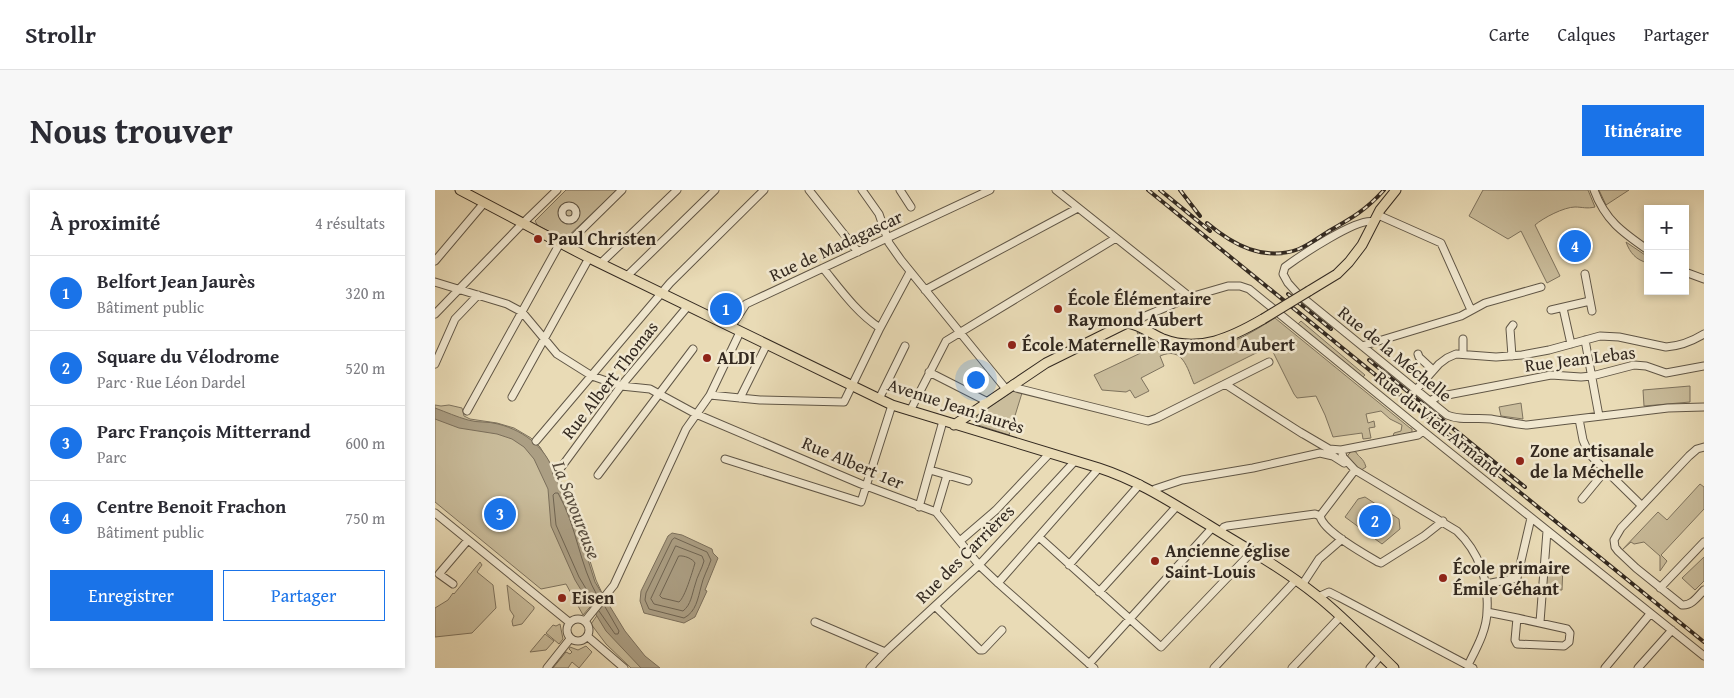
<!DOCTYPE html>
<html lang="fr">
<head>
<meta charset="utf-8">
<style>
	:root { --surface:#fff; --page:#f7f7f7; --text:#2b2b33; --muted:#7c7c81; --line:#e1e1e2; --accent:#1a73e8 }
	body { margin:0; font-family:"Gentium Book Plus",serif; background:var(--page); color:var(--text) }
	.controls { position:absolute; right:15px; top:15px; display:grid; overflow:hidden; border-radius:0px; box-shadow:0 2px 8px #0003 }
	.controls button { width:45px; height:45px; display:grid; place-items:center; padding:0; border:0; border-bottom:1px solid var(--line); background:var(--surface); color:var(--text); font:25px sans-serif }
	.you { position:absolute; left:540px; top:189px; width:18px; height:18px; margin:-12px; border:4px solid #fff; border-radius:50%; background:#1a73e8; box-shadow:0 0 0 8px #1a73e833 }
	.badge { display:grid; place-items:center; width:32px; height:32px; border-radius:50%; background:var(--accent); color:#fff; font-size:16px; font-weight:700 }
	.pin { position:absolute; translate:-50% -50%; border:2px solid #fff; box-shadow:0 1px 5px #0006 }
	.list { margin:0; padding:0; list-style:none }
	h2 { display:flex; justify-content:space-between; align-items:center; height:65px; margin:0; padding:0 20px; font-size:21px }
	h2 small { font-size:16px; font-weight:400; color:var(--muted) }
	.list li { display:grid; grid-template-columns:32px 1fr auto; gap:15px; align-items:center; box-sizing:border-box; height:75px; padding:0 20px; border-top:1px solid var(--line) }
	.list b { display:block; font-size:19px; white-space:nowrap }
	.list p { margin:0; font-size:16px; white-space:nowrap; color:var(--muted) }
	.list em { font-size:16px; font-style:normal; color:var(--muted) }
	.actions { display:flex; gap:10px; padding:15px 20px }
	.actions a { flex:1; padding:11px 0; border:1px solid var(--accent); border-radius:0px; text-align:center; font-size:18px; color:var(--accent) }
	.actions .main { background:var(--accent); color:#fff }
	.map { position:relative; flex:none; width:1269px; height:478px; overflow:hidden; border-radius:0px }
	header { display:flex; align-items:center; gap:30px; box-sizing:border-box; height:70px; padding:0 25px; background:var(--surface); border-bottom:1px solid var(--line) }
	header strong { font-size:24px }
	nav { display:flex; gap:28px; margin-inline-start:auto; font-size:18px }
	.intro { display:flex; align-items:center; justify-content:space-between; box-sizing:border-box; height:120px; padding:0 30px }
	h1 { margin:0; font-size:35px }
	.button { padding:12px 22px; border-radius:0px; background:var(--accent); color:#fff; font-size:18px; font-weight:700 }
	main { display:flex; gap:30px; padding:0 30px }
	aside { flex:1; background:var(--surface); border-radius:0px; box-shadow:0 2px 8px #0003 }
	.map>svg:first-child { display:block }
</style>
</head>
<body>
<header>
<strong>Strollr</strong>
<nav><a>Carte</a><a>Calques</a><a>Partager</a></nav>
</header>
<div class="intro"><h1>Nous trouver</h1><a class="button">Itinéraire</a></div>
<main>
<aside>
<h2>À proximité<small>4 résultats</small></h2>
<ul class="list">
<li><span class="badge">1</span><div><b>Belfort Jean Jaurès</b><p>Bâtiment public</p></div><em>320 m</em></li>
<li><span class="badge">2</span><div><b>Square du Vélodrome</b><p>Parc · Rue Léon Dardel</p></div><em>520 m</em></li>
<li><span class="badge">3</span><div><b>Parc François Mitterrand</b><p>Parc</p></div><em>600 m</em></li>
<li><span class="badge">4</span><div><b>Centre Benoit Frachon</b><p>Bâtiment public</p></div><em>750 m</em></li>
</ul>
<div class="actions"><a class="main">Enregistrer</a><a>Partager</a></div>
</aside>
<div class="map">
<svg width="1269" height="478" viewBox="0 0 1269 478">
	<rect width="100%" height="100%" fill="#e9dbb6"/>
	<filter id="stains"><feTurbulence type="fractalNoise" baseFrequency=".004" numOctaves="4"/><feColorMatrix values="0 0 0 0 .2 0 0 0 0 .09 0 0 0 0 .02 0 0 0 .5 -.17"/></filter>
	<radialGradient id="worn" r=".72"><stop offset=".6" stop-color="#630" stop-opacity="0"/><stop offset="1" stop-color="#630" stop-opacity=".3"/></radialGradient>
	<path fill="#cabd9c" stroke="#7e735e" d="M131,0h51l-52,49 -27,-13 -3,-5z
		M1048,0h105l7,17c-8,2 -13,0 -20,0 -11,0 -32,11 -40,18l25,51 -13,7 -26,-52 -13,8 -39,-23z
		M1164,0h30l-23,15z
		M1191,52l22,15v6c-12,-3 -18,-10 -22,-21z
		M840,128l135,110 2,1v4l-19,3 1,-3 7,-2 1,-6 -12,-6 -9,-8 -15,3 2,9 6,-2 1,6 -6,1 2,10 -8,1 -1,-6 -29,4 -8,-22 -9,-19 -19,2 -3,-4 -26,-52 -4,7 -70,35c-7,-16 -11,-38 -34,-28l4,10 -23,12 8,13 -14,7 -5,-8 -4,2 -24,-2 -8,-15 51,-24 -8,-19c6,3 11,7 17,10 24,10 56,9 80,-1 14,-6 28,-15 41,-23z
		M866,131l64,54 -2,2 -65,-53z
		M1255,196v16l-46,4 -1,-16z
		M578,201l9,2 -13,42 -31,-10 -2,-7 2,-3z
		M1086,213l2,16 -22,-3 -2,-9z
		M0,215l6,1 8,-1 13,3 2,8 6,3 27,4 17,5 17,10 9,9 21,35 11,11 1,10 6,23 17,54 6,13 -19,22 -17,-31 -25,5 -106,-87z
		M917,261l4,1c3,6 7,5 10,15l-6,4 -13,-12 1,-4z
		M1265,294l4,3v22l-43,46 6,6 -7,10v-15l-16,-14 -10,2 -3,-2 -9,8 36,-38 9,8z
		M930,307l34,22 1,10 -18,15 -37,-27 13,-18z
		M1269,367v24l-9,9 -13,-12z
		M45,372l2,3 -5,7 16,13 3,23 -24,25 -37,4v-29l13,-8 5,-7 1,1z
		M1112,374h16l-1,26h-16z
		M72,395l27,22v2l-12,15 -9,2 -1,-5 2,-5 -4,-6z
		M163,424l46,54h-13l-25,-24 -15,-20z
		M125,434l3,15 -4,5 -13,-11 7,-8 3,1z
		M110,444l9,7 -8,9 -16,2z
		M151,456l6,6 -13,16 -7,-6 -4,6h-15l13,-16 4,2 2,-2 -3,-3 1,-2 8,3z"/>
	<path fill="#ab9e83" stroke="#7b6f5b" d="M0,218c11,4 22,9 33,12 9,3 20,1 30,4 28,7 51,26 58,55h2l-1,3 7,7 -1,3 7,11 25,79 30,49 20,25 15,12h-19l-35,-37 -31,-51 -24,-54 -3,-37 -14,-30 -10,-12 -12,-8 -15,-5 -38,-6 -24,-9z
		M237,343l10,2 30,14 1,4 5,5 -13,32 2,1 -12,26 -11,6 -40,-10 -4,-12 1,-10 27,-55z"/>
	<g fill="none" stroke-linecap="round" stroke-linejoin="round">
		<path stroke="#6f6452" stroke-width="1" d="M240,348l32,14 4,8c-3,9 -8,17 -10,27 -3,11 -5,25 -17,31l-35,-9 -4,-9 1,-7 26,-53z
			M241,356l26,10 2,5c-2,8 -7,15 -9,24 -3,9 -4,20 -12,26l-29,-7 -3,-5z
			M244,366c5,-1 14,3 16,7 -3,10 -10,34 -16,39l-17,-4 -2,-2z
			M159,412l-15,-25 -23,-52 -3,-30 2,-2h3c19,33 21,72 40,104
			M164,421l16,23h3l1,-3 -15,-26"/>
		<g stroke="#605646" stroke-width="9">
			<path id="minor" d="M374,0l49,62
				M427,0l17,24 10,29 12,17 105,129
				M465,0l11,17
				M621,0l134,107
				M1159,0c11,30 28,42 54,60
				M127 23a7 7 0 1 1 14 0a7 7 0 1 1-14 0Z
				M943,25l63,28 30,67
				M939,32c-15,-6 -74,34 -89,45l-2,7 5,9 9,10 150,122c13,6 30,2 44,4 12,2 24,5 36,6l141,-17 36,-1
				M130,56l57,-56
				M0,71l49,-58
				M166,73l76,-73
				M388,78c17,21 34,45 57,60
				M1250,82l19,7
				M1150,84l7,37
				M192,86l88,-86
				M0,92l72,22 15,8 35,42 35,22 29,10 29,3 46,25 165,70 75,28 43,53 19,18 96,85
				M490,100l153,-82
				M1128,118l8,36
				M1116,120l39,-9
				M0,124l87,-90 35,-34
				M701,134l7,-7 47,-20 38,-11h12l9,3 174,142 281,225
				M296,137l15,-23 244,-114
				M1028,149v15
				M1150,150l14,76
				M927,156l99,-30 24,-13 56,-16
				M983,164l1,3 14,13
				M1077,166l-2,-27 3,-4
				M0,174l20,-45 23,-24
				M494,182l59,30
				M578,194l3,4 132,33 9,-3 112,-56
				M790,194l78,50
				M981,200l23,-26 8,-6 9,-4 40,3 26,-2 27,-5 51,-14 19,1 47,10c14,-1 25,-5 38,-13
				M275,205l30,-63
				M77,207l77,-139
				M305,208l27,-54
				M444,209l26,-53
				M995,211l7,-4 114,-22 30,2 11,-1 42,-11 12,1 20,7 38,-7
				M32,221l93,-168
				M475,221l36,-70 170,-103
				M1144,229l4,21 6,14 52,51
				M865,242l29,17 12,1 77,-15 5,-4
				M101,251l134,-158 94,-93
				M1269,257l-7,2 -8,7 -68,72 -7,12 1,7 3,4 18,17 46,37c10,1 16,-9 22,-15
				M906,260l2,7 12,13 102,61c22,21 32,50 30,80 0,19 -11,38 -19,54
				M290,269l136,43 31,-97
				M495,280l38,11
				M122,283l64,-87 67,-80
				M163,285l95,-126
				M719,301l1,-2 27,-9 71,-12 67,-15 13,3 11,7
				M1147,309l23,-28
				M484,317l24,-86
				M501,322l11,-37
				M0,323l134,109
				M885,326c3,15 44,38 58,46l3,1 43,-27 19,-15
				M885,326l35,-46
				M785,342l4,-5 3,-1 88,-12 5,2
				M604,347l122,110 88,-92 2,-4
				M525,351l36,-31 54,-57
				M634,375l71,-81
				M563,393l101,-115
				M18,394l-14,-10 29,-34
				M1051,394l31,-6 14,-60
				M867,395l17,-26 23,-20
				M1225,398l44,-46
				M664,402l78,-86
				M883,407l11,-5 10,5 134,71
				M500,416l45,44h3l19,-20
				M1052,422l30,6 -2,22 2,4 47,2 5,-4 1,-9 -3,-4 -50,-11
				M132 440a11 11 0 1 1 22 0a11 11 0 1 1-22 0Z
				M150,431l29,-36 72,-156 24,-34 50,5 84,2 36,-74 30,-56
				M380,432l70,30
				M1105,432l7,-91
				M152,446l37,32
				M654,474l123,-136
				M112,478l23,-29
				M435,478l15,-16 94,-87 96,-104
				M779,478l82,-88
				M857,478l48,-51
				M935,478l11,-13
				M1170,478l45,-54
				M1203,478l34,-38"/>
		</g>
		<g stroke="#332920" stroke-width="11">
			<path id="major" d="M25,0l125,66 307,149 207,63c40,13 73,35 108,56 37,23 75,44 109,71 28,22 53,49 78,73
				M874,101l28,-17 12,-12 13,-17 18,-35 16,-20
				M519,235l92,-62 81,-40c14,2 24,11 36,16 36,14 69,-2 100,-20"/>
		</g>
		<use href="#minor" stroke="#f1e8d0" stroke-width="7"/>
		<use href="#major" stroke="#e9dbb6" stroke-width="9"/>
		<g stroke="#332920" stroke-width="4">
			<path id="rail" d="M713,0l556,452
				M725,0l50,41
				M745,0l20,26
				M772,33c26,22 57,39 92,26 10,-4 20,-12 30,-18 23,-13 37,-21 55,-41
				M853,104l43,35
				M934,170l156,127"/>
		</g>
		<use href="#rail" stroke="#f1e8d0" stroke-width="2" stroke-dasharray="5.5" stroke-linecap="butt"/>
		<g stroke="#332920" stroke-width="11" stroke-linecap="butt">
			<path id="major-bridge" d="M828,129l46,-28"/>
		</g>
		<use href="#major-bridge" stroke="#e9dbb6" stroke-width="9"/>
	</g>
	<g fill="#8f2418" stroke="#f1e8d0" stroke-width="2">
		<circle cx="103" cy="49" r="5"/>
		<circle cx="623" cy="119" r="5"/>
		<circle cx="577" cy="155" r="5"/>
		<circle cx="272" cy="168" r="5"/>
		<circle cx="1085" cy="271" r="5"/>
		<circle cx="720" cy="371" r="5"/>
		<circle cx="1008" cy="388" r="5"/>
		<circle cx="127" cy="408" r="5"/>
	</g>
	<g text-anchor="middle" stroke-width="5" stroke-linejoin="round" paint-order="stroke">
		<g font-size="18" font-weight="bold" fill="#332920" stroke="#f1e8d0" text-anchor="start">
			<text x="113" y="55">Paul Christen</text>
			<text x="633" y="115">École Élémentaire<tspan x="633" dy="21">Raymond Aubert</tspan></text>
			<text x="587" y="161">École Maternelle Raymond Aubert</text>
			<text x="282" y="174">ALDI</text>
			<text x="1095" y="267">Zone artisanale<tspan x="1095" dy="21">de la Méchelle</tspan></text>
			<text x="730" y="367">Ancienne église<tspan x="730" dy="21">Saint-Louis</tspan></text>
			<text x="1018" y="384">École primaire<tspan x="1018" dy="21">Émile Géhant</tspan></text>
			<text x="137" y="414">Eisen</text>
		</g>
		<g font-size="18" fill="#332920" stroke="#f1e8d0">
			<text transform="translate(401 56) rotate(-25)" y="6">Rue de Madagascar</text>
			<text transform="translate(960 164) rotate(39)" y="6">Rue de la Méchelle</text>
			<text transform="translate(1145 169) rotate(-7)" y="6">Rue Jean Lebas</text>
			<text transform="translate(175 190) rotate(-52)" y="6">Rue Albert Thomas</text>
			<text transform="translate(521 216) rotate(18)" y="6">Avenue Jean Jaurès</text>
			<text transform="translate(1003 234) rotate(39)" y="6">Rue du Vieil Armand</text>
			<text transform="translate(418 273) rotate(23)" y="6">Rue Albert 1er</text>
			<text transform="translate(530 364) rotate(-45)" y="6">Rue des Carrières</text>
		</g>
		<g font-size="19" font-style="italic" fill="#574c3e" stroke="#f1e8d0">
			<text transform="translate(142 320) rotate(69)" y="7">La Savoureuse</text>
		</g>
	</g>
	<rect width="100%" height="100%" filter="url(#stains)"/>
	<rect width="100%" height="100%" fill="url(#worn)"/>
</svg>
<div class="controls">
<button>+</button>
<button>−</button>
</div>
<div class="you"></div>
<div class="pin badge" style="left:291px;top:119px">1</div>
<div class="pin badge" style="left:940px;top:331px">2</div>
<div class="pin badge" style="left:65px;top:324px">3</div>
<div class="pin badge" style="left:1140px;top:56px">4</div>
</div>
</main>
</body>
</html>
